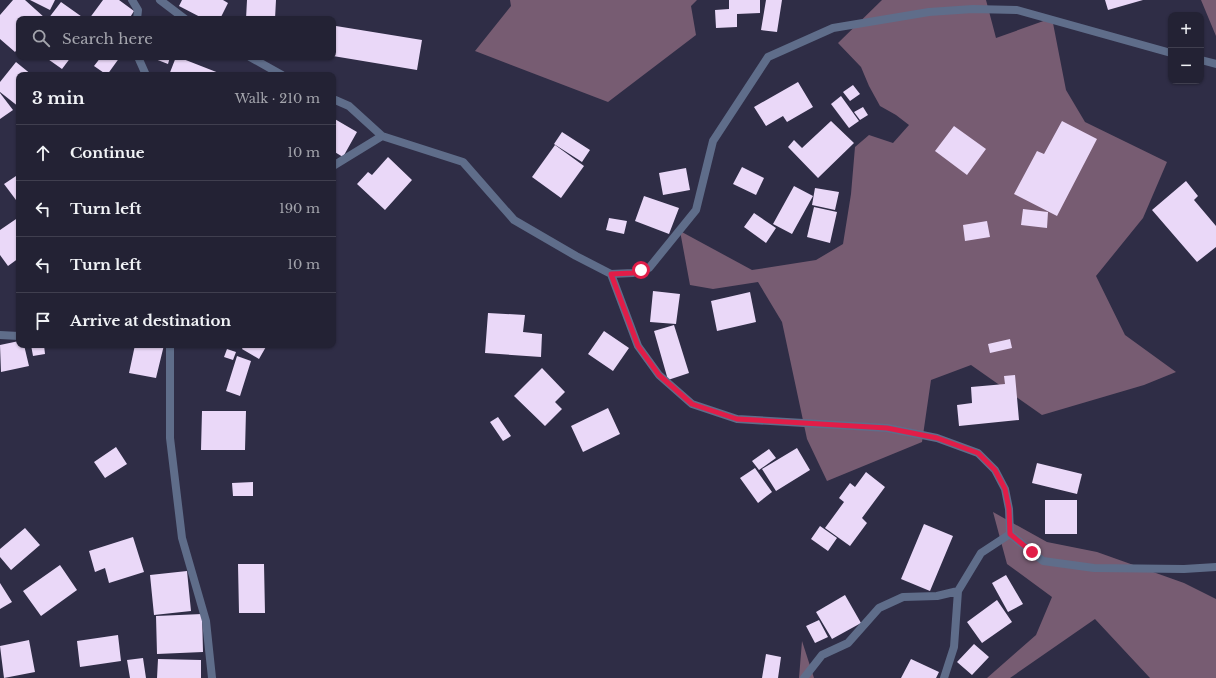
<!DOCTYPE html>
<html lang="en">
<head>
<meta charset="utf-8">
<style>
	:root { --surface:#232234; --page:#2b2a3c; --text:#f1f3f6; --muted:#a3a4ac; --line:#403f4f }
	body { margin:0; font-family:"Libre Baskerville",serif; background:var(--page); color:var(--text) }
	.controls { position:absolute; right:12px; top:12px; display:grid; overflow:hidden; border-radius:8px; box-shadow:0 1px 3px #0004 }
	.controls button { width:36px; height:36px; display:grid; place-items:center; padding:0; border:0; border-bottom:1px solid var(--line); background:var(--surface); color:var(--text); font:20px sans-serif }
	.stop { position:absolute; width:12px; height:12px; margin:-9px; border:3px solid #e11d48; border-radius:50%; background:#fff }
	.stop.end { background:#e11d48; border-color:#fff; box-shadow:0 1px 4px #0008 }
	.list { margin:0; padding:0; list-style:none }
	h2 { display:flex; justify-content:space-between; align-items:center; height:52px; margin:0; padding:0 16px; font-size:17px }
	h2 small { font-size:13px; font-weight:400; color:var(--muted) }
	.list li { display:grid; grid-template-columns:26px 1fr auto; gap:12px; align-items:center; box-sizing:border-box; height:56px; padding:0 16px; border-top:1px solid var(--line) }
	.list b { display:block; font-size:15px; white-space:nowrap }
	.list em { font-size:13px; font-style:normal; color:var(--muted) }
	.icon { flex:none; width:22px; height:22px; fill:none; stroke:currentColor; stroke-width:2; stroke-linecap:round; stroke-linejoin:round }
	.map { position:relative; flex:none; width:1216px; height:678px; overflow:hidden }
	.search { position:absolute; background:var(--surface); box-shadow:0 1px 3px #0004; left:16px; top:16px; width:320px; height:44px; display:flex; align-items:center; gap:10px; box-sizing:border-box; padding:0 14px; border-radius:8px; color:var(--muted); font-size:15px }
	.panel { position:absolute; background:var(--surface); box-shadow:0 1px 3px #0004; left:16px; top:72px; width:320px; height:276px; border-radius:8px }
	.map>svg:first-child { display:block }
</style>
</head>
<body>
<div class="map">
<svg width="1216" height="678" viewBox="0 0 1216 678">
	<rect width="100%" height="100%" fill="#2f2d46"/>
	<path fill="#775c72" d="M510,0h187l-6,6 5,29 -88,67 -133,-51 36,-45z
		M882,0h104l10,38 56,-20 14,72 19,32 82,40 -24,56 -47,58 29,59 51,37 -32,13 -102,30 -71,-50 -40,15 -9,62 -95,39 -20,-42 -25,-117 -24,-40 -45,7 -23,-4 -10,-54 72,39 64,-10 27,-16 8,-50 4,-47 14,-12 24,8 16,-18 -13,-10 -16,-9 -11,-20 -8,-19 -23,-24z
		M1201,0h15v36z
		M993,512l54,30 50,10 87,31 32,16v79h-66l-55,-59 -85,59h-23l49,-43 16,-38 -45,-33z
		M802,641l12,37h-15z"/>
	<path fill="#ead8f8" d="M13,0h12l20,18 -26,1v28l-4,5 -15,-13v-24z
		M30,0h25l-5,10z
		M103,0h16l15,11 -5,8h-40z
		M182,0h41l5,3 -8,16h-16l-25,-13z
		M247,0h29l-1,19h-29z
		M729,0h31v13l-23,1v13l-21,1 -1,-18 14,-1z
		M766,0h16l-5,32 -16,-2z
		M1105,0h38l-35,10z
		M61,2l24,17h-37z
		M336,26l86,14 -5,30 -84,-14z
		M45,57h26l-9,12z
		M101,57h19l-13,18 -13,-9z
		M150,57h20l-2,7z
		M176,57h2l46,18h-55z
		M16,62l16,13h-13v32l-19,-15v-10z
		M798,82l15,25 -26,15 -4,-6 -17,10 -12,-19z
		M853,85l7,9 -10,7 -7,-9z
		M0,93l13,17 -13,9z
		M841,96l18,25 -10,7 -18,-24z
		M863,107l5,8 -8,5 -6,-8z
		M333,118l24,14 -14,25 -10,-6z
		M831,121l23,22 -36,35 -30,-31 6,-7 8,8z
		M1062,121l35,18 -40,77 -43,-22 23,-43 7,3z
		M954,126l32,23 -19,26 -32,-24z
		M562,132l28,18 -8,12 -28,-18z
		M555,145l29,21 -23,32 -29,-21z
		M388,157l24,23 -27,30 -28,-26 11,-12 4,3z
		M742,167l22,11 -8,17 -23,-11z
		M686,168l4,22 -27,5 -4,-22z
		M19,174v30l-15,-20z
		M1186,181l12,15 -4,4 22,26v21l-19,15 -45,-52z
		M794,186l19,10 -21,38 -19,-10z
		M815,188l24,4 -4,18 -23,-5z
		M644,196l35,12 -10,26 -34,-13z
		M814,207l23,5 -7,31 -23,-6z
		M1023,209l25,3 -1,16 -26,-3z
		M754,213l22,15 -10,15 -22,-16z
		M19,217v41l-11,8 -8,-11v-25z
		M609,218l18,3 -3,13 -18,-4z
		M987,221l3,16 -25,4 -2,-16z
		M653,291l27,3 -4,30 -26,-2z
		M750,292l6,30 -39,9 -6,-30z
		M488,313l37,2 -2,17 19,2 -1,23 -56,-4z
		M674,325l15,48 -21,7 -14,-49z
		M604,331l25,17 -16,23 -25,-17z
		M1010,339l2,9 -22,5 -2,-9z
		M19,341v4h5l5,21 -28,6 -1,-27z
		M31,345h13l1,9 -12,2z
		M135,345h29l-8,33 -27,-5z
		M244,345h23l-8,14 -17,-10z
		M227,349l9,3 -3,8 -9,-3z
		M237,356l14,5 -11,35 -14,-5z
		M542,368l23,24 -10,10 7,7 -17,17 -31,-30z
		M1015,375l4,45 -60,6 -2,-21 15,-2 -1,-16 34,-3 -1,-8z
		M608,408l12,26 -37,18 -12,-26z
		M202,411h44l-1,39h-44z
		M498,417l13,19 -8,5 -13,-19z
		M116,447l11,17 -22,14 -11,-16z
		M797,448l13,22 -34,21 -14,-22z
		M769,449l7,9 -17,12 -7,-9z
		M1037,463l45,11 -5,20 -45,-11z
		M755,468l17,24 -14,11 -18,-25z
		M866,472l19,15 -23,31 5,5 -17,23 -25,-18 19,-26 -5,-4 11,-15 5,4z
		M253,482v14h-20l-1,-13z
		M1045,500h32v34h-32z
		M924,524l29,12 -23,55 -29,-12z
		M820,526l17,12 -9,13 -17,-12z
		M25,528l15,17 -29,25 -11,-13v-8z
		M133,537l11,35 -35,11 -4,-15 -10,4 -6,-21z
		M238,564h26l1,49h-26z
		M60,565l17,25 -36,26 -18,-25z
		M187,571l4,40 -37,4 -4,-40z
		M1006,575l17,29 -15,8 -16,-29z
		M0,583l12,19 -12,7z
		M845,595l16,28 -29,16 -16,-27z
		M997,600l15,22 -30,21 -15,-21z
		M202,614l1,38 -46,2 -1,-38z
		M819,620l9,17 -13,6 -9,-17z
		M118,635l3,26 -41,6 -3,-26z
		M29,640l6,32 -31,6 -4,-32z
		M974,644l15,13 -17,18 -15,-13z
		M766,654l15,3 -3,21h-16z
		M143,658l3,20h-16l-3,-18z
		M158,659l43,1v18h-44z
		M911,659l28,13 -3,6h-35z"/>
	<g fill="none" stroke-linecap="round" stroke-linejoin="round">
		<path stroke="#5f6d8a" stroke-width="8" d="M132,0l6,10 -1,9
			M160,0l25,19
			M138,57l8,18
			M250,57l32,18
			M1201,60l15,4
			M333,99l16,7 33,30 81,26 51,58 62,36 35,18 27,72 21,29 33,29 45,15 150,9 50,10 41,15 17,17 10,19 4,20 1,25 33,27 51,7 90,1 32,-2
			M333,166l49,-30
			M611,274l22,-1 16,-5 47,-58 17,-69 55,-84 65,-29 96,-16 44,-3 44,1 154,43
			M0,335l19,1
			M170,345v93l12,100 24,83 6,57
			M804,678l18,-23 26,-12 31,-35 24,-11 34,-1 21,-5
			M944,678l10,-31 4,-56 23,-38 29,-19"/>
	</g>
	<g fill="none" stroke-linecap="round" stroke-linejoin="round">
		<path stroke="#e11d48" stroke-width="5" d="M641,270l-8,3 -22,1 27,72 21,29 33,29 45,15 150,9 50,10 41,15 17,17 10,19 4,20 1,25 22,18"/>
	</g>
</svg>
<div class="controls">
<button>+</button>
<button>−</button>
</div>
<div class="stop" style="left:641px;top:270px"></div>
<div class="stop end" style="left:1032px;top:552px"></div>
<div class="search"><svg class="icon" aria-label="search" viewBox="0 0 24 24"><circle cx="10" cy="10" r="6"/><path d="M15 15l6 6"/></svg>Search here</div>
<section class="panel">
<h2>3 min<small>Walk · 210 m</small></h2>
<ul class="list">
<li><svg class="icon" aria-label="ahead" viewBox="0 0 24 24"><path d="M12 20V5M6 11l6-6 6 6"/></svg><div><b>Continue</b></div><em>10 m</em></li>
<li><svg class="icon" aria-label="left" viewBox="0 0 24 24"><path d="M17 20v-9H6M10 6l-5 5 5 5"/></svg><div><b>Turn left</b></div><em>190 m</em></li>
<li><svg class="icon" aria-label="left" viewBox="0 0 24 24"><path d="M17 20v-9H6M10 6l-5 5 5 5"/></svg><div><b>Turn left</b></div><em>10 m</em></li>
<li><svg class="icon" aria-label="arrive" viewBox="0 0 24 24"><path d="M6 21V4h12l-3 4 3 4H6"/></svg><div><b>Arrive at destination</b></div></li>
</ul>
</section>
</div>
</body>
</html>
